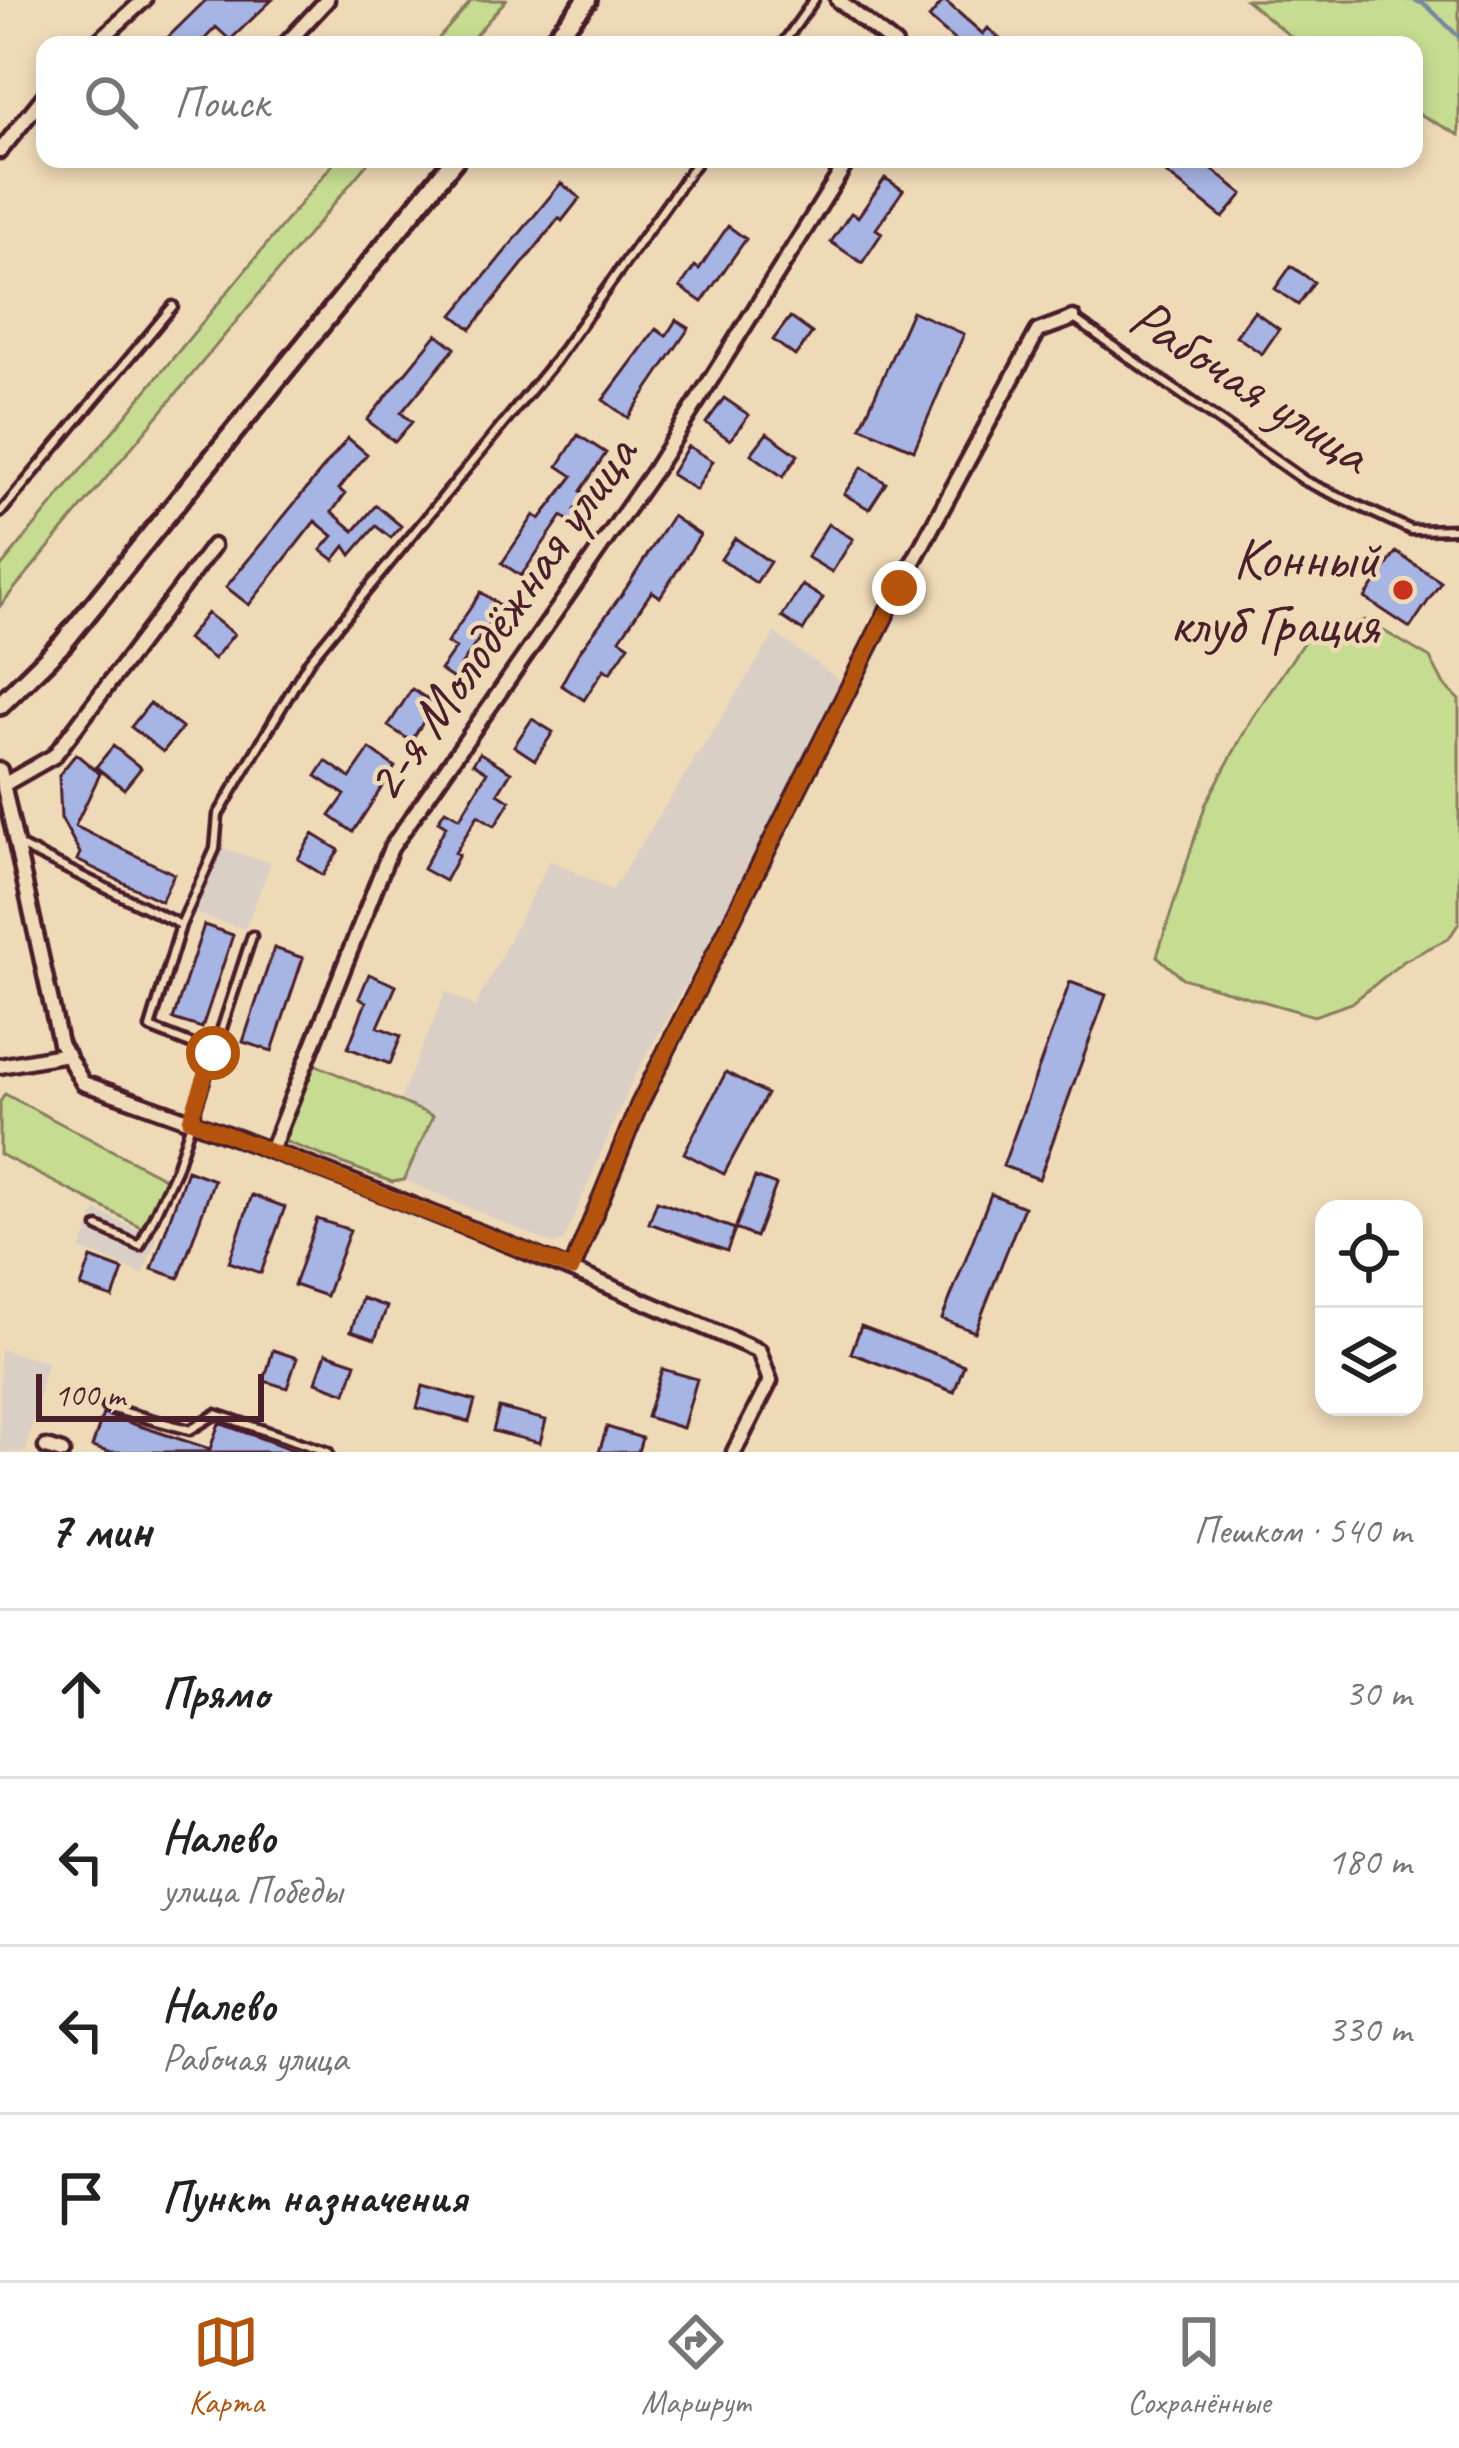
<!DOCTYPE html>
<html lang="ru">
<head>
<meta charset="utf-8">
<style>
	:root { --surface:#fff; --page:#f6f6f6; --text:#222; --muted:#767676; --line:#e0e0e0; --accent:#b45309 }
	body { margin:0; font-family:Caveat,sans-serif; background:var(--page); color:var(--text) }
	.controls { position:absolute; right:36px; bottom:36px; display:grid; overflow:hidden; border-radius:24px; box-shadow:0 6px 18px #0003 }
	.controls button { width:108px; height:108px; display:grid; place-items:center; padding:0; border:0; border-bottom:3px solid var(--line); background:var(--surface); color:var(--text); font:60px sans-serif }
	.scale { position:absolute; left:36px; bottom:30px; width:228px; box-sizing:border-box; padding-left:12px; border:6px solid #4a1f2b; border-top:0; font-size:33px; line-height:42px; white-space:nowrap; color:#4a1f2b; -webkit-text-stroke:9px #efdab8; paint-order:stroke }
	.stop { position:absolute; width:36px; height:36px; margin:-27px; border:9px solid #b45309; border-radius:50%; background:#fff }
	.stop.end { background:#b45309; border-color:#fff; box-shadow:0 3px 12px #0008 }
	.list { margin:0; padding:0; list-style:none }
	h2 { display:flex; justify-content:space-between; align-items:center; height:156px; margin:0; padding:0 48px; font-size:51px }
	h2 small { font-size:39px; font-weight:400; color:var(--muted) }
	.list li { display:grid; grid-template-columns:78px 1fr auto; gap:36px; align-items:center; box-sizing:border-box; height:168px; padding:0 48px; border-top:3px solid var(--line) }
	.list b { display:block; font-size:45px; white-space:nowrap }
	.list p { margin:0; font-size:39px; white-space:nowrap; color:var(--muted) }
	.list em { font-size:39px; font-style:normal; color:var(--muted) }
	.icon { flex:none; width:66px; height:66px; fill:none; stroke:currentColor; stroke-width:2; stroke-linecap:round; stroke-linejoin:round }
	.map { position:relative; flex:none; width:1459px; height:1452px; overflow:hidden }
	.search { position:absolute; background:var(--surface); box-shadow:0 6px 18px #0003; left:36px; right:36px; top:36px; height:132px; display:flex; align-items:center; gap:30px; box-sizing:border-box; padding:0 42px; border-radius:24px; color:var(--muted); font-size:45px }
	.sheet { height:828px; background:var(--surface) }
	nav { display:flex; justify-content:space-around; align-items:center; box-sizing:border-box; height:168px; border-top:3px solid var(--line); background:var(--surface); font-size:33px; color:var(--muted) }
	nav a { display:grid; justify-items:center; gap:6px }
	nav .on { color:var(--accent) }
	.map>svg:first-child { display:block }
</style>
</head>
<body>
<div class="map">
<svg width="1459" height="1452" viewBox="0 0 1459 1452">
	<rect width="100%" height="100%" fill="#efdab8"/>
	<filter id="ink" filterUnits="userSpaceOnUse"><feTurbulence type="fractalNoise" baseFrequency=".00833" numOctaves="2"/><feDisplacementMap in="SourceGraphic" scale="24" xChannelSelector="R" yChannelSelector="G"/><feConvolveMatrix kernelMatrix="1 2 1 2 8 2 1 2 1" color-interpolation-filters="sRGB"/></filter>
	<g filter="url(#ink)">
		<path fill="#d9cfc5" d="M775,633l75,55 -219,395 -67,157 -11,4 -149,-64 29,-64 -33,-17 46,-108 29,16 75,-147 62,30z
			M222,848l49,15 -26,66 -50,-15z
			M96,1210l61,28 -14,36 -62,-25z
			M0,1349l47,13 -21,90h-26z"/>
		<path fill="#c6dc91" stroke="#887e5e" stroke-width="3" d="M472,0h34l-39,45h-34z
			M1246,0h213v135l-45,-24v-66h-113z
			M337,159h34l-371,447v-38z
			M1365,620l65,38 14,27 15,15v223l-10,15 -45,23 -52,42 -38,13 -132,-38 -25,-22 49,-153 45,-83 56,-83z
			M312,1063l121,53 -29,64 -12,2 -106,-40 -3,-7z
			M5,1094l161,85 -23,49 -143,-74v-52z"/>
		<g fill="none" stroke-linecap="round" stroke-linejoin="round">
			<path stroke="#7589a2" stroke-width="4.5" d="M1414,0l12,5 33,32"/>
		</g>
		<path fill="#a6b5e4" stroke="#4a1f2b" stroke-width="3" d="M206,0h66l-42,40 -14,-13 -17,18h-39z
			M944,0l39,34 5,-6 12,11 -4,6h-36l-31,-27z
			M1148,159h51l44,35 -20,24z
			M885,178l18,12 -27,39 6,4 -20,30 -31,-21 20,-29 7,4z
			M561,183l19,15 -18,23 -3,-3 -88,111 -18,-14z
			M728,226l18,13 -44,63 -22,-15 15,-21 4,3z
			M1291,266l23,16 -16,23 -23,-16z
			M912,311l52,23 -50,116 -53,-23z
			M1254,311l25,18 -17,25 -26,-18z
			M790,317l22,16 -17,23 -22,-16z
			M676,320l13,8 -61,90 -25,-18 53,-71 10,7z
			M437,334l18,14 -54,65 11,9 -17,20 -28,-22z
			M724,398l25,17 -19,25 -24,-17z
			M767,433l31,22 -15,22 -32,-23z
			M578,435l28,18 -25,38 5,3 -11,16 5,4 -7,10 -11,-8 -41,60 -19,-13 32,-48 6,4 33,-43 -15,-10z
			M348,438l19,16 -28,35 6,5 -13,18 22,19 22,-26 25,21 -10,12 -15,-12 -25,29 -6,-9 -11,14 -13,-10 12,-14 -18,-15 -66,84 -23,-18z
			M688,446l25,15 -17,29 -25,-16z
			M862,467l24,16 -17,26 -25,-15z
			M672,516l28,19 -40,62 -8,-6 -32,48 9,6 -19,28 -6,-4 -20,31 -23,-15 18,-33 46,-62z
			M828,524l25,15 -21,33 -25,-15z
			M735,538l35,24 -14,21 -35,-24z
			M1396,552l45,30 -31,46 -45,-30z
			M802,585l21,13 -20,33 -21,-14z
			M481,592l20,14 -41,61 6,4 -8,11 -18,-12 16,-22 -9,-5z
			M207,613l27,21 -20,25 -27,-20z
			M412,689l23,15 -24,37 -23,-15z
			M150,703l32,25 -19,24 -32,-25z
			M532,719l21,13 -18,28 -21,-14z
			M113,746l28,22 -17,21 -28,-22z
			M370,749l25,18 -42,65 -23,-16 15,-21 -29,-19 10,-15 24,17z
			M480,753l31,19 -13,21 12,8 -15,25 -17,-11 -23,38 4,2 -14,26 -22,-12 23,-43 -8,-5 7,-11 15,8 27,-46 -14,-9z
			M76,754l24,20 -25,52 99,48 -13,27 -84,-41 3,-7 -19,-35 -2,-43z
			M313,834l26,16 -16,25 -25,-16z
			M204,925l29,10 -31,93 -29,-9z
			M274,948l29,10 -31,93 -29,-9z
			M369,974l27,12 -18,41 23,9 -11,28 -42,-16 18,-46 -7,-4z
			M1070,982l36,13 -67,184 -36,-13z
			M726,1072l41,22 -43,80 -40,-21z
			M187,1170l27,10 -35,98 -27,-9z
			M755,1177l21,8 -20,52 -21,-8z
			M991,1194l33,13 -49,125 -33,-13z
			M252,1195l33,12 -24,66 -32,-11z
			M657,1201l78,28 -8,22 -78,-28z
			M317,1219l33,11 -24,66 -32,-11z
			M91,1258l32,12 -10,28 -32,-11z
			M362,1298l25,9 -12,32 -24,-8z
			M861,1326l103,39 -10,27 -103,-39z
			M273,1350l24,8 -10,30 -23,-7z
			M326,1353l30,10 -10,30 -30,-11z
			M662,1369l35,10 -14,49 -36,-11z
			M423,1386l52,15 -6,21 -52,-14z
			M499,1408l47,12 -6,23 -47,-12z
			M103,1414l107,35 9,-26 80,29h-191l-16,-5z
			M607,1427l35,11 -4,14h-39z"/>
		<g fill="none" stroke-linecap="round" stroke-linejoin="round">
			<g stroke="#4a1f2b" stroke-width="15">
				<path id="lane" d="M782,45l32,-45
					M1073,318l232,163 106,49 48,-1
					M0,513l173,-207
					M18,845l163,80
					M213,1053l-63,-25 31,-103 34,-76 3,-34 91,-154 246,-300 144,-202
					M98,1227l42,19 36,-77 76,-233
					M106,1407l84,23 26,-16 112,38"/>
			</g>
			<g stroke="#4a1f2b" stroke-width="21">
				<path id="street" d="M838,0l57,45
					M94,45l50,-45
					M285,45l42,-45
					M0,151l45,-56
					M0,770l60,273 23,40c229,79 454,170 676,268l11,30 -36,71
					M5,784l49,-28 159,-210
					M0,1066l67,-12
					M271,1151l120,-303 262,-376 196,-313
					M572,1269l67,-164 260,-517 139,-257 35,-13
					M46,1447l16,5"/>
			</g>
			<g stroke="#4a1f2b" stroke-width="26">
				<path id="secondary" d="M549,45l38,-45
					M0,705l63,-62 392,-484"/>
			</g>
			<use href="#lane" stroke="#efdab8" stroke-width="6"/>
			<use href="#street" stroke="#efdab8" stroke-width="12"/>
			<use href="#secondary" stroke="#efdab8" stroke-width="16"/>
		</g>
	</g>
	<g fill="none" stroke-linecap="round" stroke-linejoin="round" filter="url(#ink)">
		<path stroke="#b45309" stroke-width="15" d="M213,1053l-23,67 382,149 67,-164 260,-517"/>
	</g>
	<circle fill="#c8321e" stroke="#efdab8" stroke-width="4.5" cx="1403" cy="590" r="12"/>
	<g text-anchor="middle" stroke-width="9" stroke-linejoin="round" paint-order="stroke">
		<g font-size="57" fill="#4a1f2b" stroke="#efdab8">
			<text transform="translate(1251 384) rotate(33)" y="20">Рабочая улица</text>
			<text transform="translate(499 618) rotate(-55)" y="20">2-я Молодёжная улица</text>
		</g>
		<g font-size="57" fill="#4a1f2b" stroke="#efdab8" text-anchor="end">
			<text x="1379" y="577">Конный<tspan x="1379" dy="66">клуб Грация</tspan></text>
		</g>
	</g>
</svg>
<div class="controls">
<button><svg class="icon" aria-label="locate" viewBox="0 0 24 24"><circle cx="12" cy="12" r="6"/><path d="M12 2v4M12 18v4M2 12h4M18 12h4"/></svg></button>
<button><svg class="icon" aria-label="layers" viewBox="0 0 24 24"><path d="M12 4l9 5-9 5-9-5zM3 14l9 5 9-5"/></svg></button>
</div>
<div class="scale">100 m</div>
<div class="stop" style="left:213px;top:1053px"></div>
<div class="stop end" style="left:899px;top:588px"></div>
<div class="search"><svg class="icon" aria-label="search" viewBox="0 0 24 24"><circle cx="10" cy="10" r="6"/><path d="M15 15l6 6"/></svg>Поиск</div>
</div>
<section class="sheet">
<h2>7 мин<small>Пешком · 540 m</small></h2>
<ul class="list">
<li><svg class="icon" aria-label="ahead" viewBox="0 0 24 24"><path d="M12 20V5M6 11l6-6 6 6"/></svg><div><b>Прямо</b></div><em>30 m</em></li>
<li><svg class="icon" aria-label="left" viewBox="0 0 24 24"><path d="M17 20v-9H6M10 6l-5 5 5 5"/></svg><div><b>Налево</b><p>улица Победы</p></div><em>180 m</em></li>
<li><svg class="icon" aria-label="left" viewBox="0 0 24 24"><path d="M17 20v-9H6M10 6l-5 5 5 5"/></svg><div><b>Налево</b><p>Рабочая улица</p></div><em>330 m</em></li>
<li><svg class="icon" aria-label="arrive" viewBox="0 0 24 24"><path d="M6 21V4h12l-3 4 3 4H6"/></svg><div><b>Пункт назначения</b></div></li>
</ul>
</section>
<nav>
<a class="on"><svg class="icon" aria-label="map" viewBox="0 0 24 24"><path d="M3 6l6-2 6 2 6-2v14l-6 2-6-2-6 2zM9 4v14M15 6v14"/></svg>Карта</a>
<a><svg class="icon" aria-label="directions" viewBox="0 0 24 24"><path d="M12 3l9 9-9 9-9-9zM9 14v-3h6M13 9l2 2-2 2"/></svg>Маршрут</a>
<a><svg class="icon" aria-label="saved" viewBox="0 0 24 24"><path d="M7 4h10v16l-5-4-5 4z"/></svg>Сохранённые</a>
</nav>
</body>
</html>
